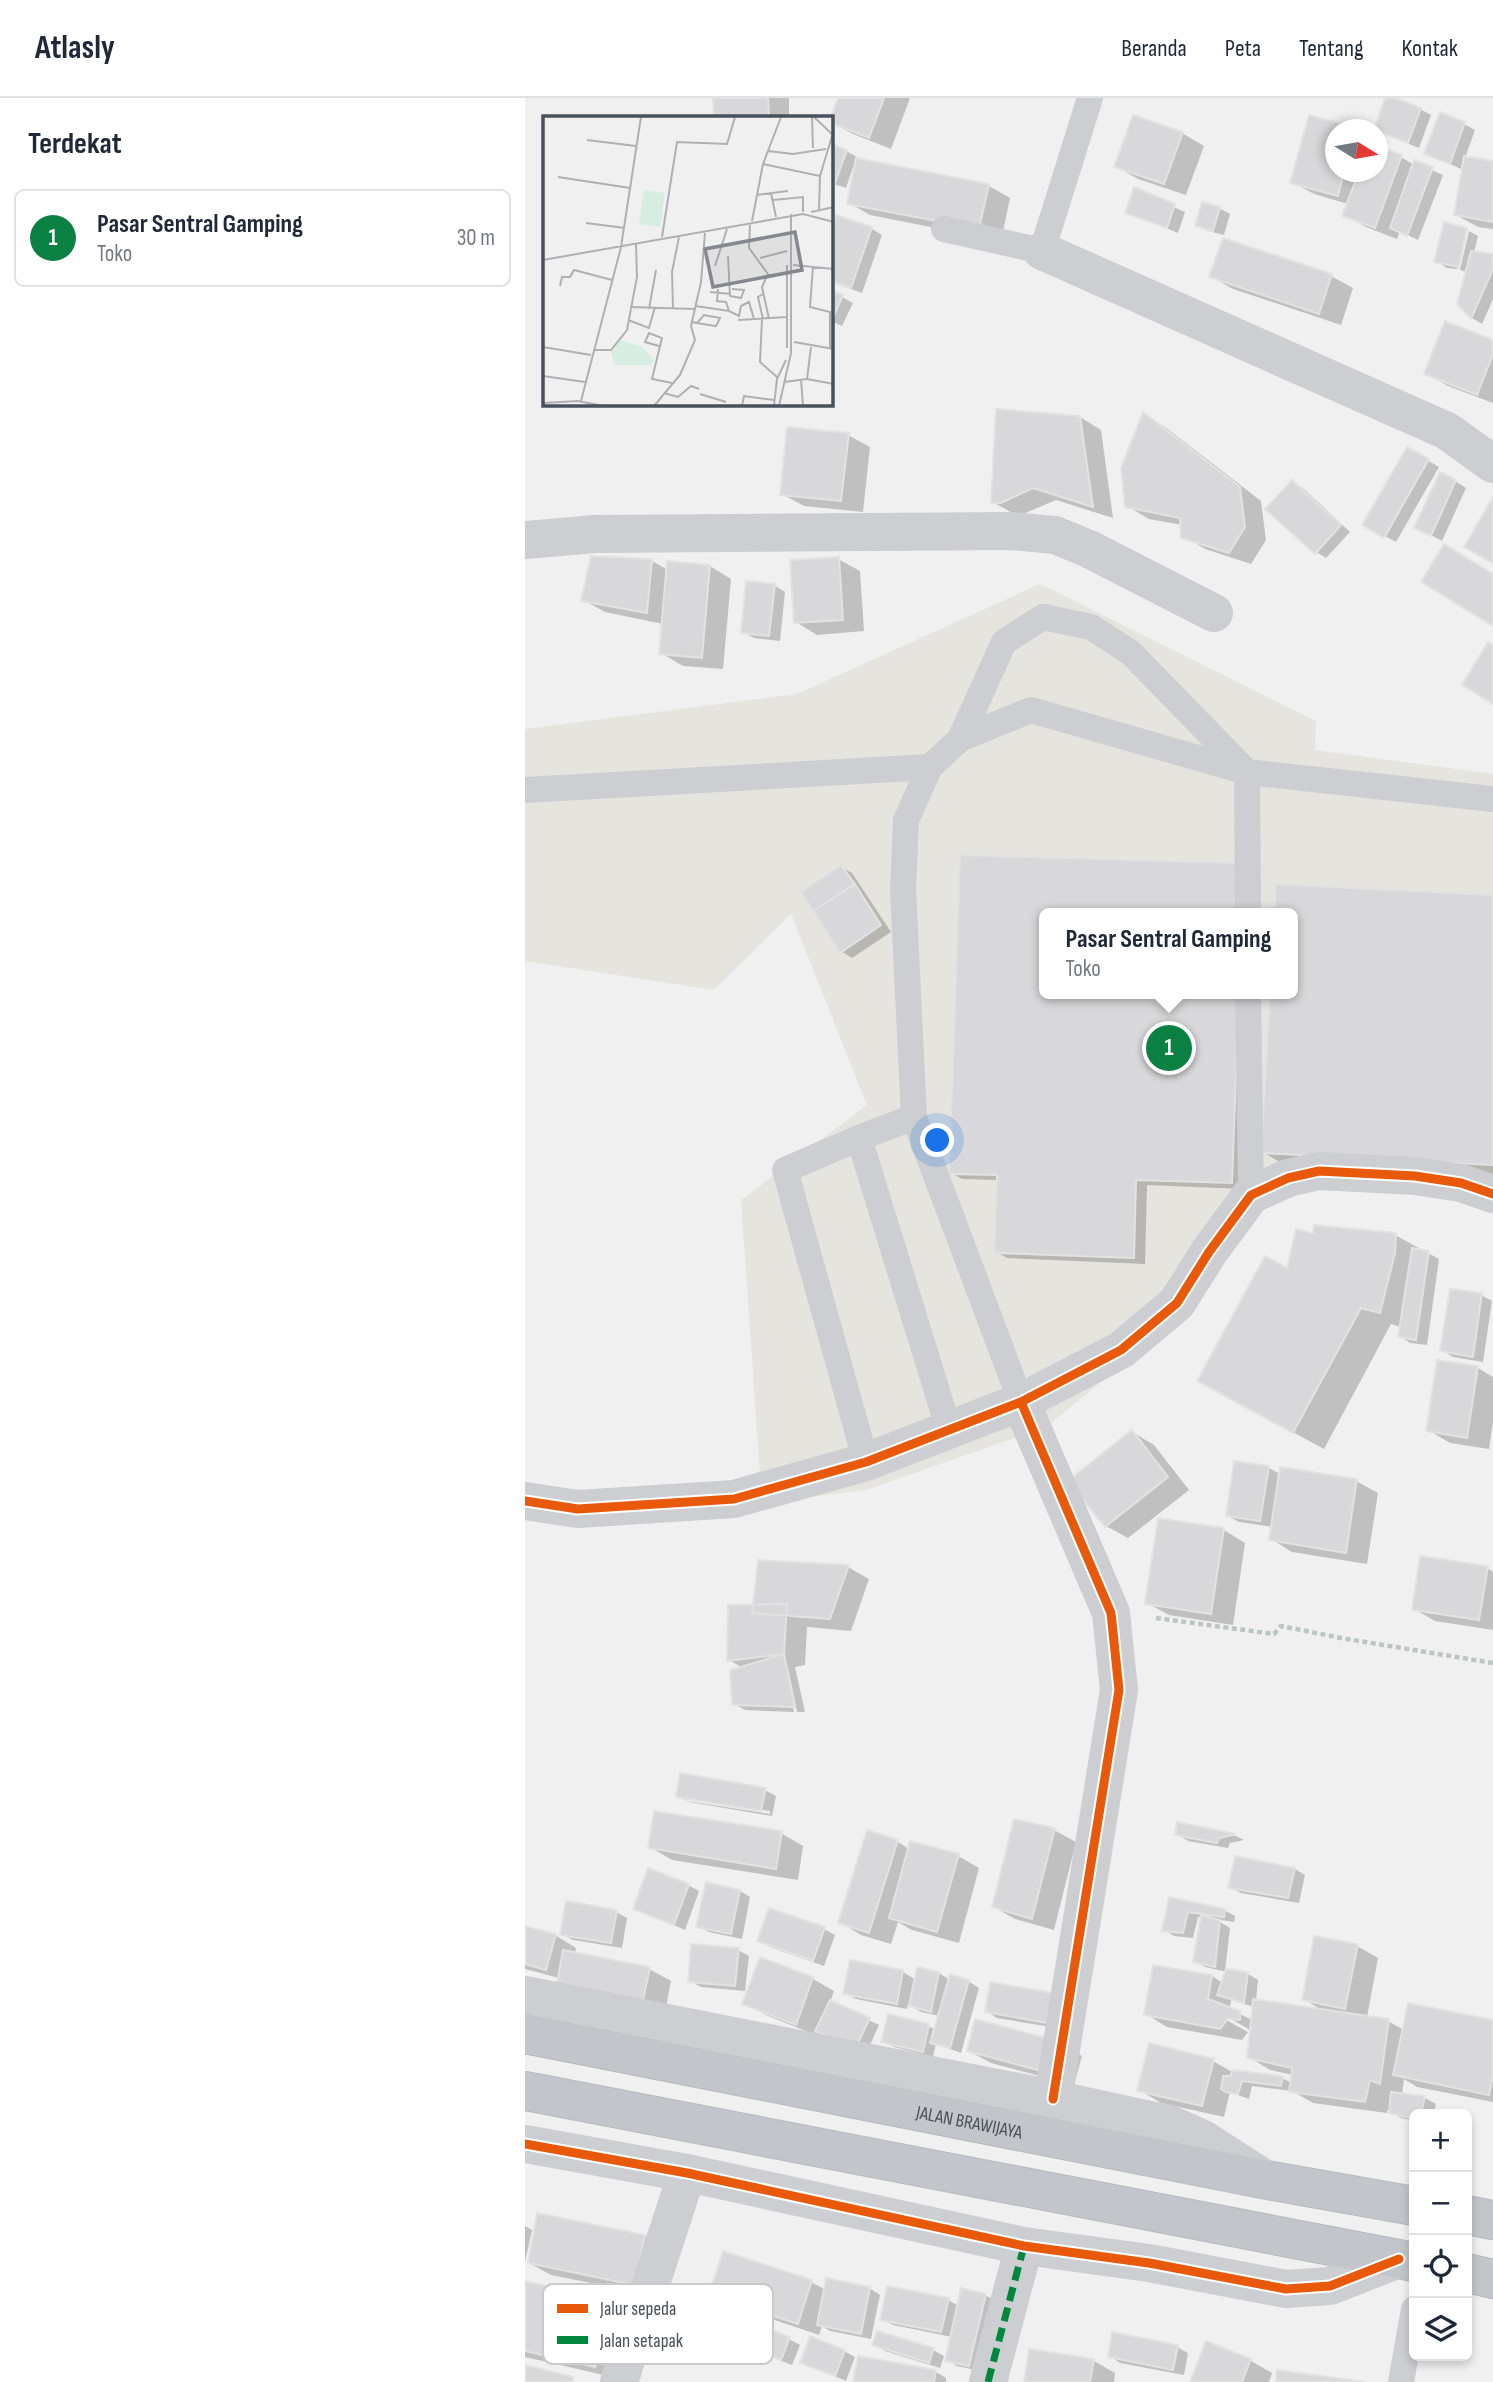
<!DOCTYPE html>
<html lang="id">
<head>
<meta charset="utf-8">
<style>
	:root { --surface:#fff; --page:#f2f2f3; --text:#1f2937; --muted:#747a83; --line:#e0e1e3; --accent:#0b8043 }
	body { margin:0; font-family:"Sofia Sans Condensed",sans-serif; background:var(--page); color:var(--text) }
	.controls { position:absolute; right:21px; bottom:21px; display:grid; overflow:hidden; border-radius:10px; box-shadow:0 4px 10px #0003 }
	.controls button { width:63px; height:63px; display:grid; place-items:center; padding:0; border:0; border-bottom:2px solid var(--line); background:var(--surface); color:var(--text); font:35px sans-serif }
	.compass { position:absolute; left:800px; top:21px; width:63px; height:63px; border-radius:50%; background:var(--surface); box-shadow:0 4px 10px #0003; rotate:101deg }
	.you { position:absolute; left:413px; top:1043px; width:24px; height:24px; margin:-18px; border:5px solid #fff; border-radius:50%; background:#1a73e8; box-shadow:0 0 0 10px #1a73e833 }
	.badge { display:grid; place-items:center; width:46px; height:46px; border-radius:50%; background:var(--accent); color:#fff; font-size:23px; font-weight:700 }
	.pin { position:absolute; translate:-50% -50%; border:4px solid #fff; box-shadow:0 2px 7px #0006 }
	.popup { position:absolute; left:514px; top:810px; width:259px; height:91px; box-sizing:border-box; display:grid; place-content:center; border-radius:10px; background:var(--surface); filter:drop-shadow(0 2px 5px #0005); font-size:23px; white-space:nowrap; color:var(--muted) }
	.popup b { font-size:26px; color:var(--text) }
	.popup::after { content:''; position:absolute; left:50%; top:100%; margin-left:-14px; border:14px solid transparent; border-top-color:var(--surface) }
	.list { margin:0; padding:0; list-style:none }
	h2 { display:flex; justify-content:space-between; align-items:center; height:91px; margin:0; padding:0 28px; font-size:30px }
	h2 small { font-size:23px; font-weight:400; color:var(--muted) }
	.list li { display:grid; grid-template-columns:46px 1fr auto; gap:21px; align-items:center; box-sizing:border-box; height:98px; margin:0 14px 14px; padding:0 14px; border:2px solid var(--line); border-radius:10px }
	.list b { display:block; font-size:26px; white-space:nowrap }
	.list p { margin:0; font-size:23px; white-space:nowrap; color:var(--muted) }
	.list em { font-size:23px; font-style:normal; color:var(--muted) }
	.icon { flex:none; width:38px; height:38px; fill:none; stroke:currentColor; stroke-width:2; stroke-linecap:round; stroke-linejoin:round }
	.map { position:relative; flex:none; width:968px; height:2284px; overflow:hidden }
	header { display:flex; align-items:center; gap:42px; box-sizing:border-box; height:98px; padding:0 35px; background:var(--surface); border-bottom:2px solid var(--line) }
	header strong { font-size:33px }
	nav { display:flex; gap:38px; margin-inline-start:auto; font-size:24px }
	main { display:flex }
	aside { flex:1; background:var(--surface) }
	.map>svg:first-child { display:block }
</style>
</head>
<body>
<header>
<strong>Atlasly</strong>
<nav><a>Beranda</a><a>Peta</a><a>Tentang</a><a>Kontak</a></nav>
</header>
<main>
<aside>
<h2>Terdekat<small></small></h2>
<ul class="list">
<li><span class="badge">1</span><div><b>Pasar Sentral Gamping</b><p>Toko</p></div><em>30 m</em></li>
</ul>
</aside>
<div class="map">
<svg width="968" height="2284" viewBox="0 0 968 2284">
	<rect width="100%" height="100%" fill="#f1f0f0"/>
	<path fill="#e5e4de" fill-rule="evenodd" d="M515,486l276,137 -1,29 178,24v436l-40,-21 -135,-9 -60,25 -142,165 -70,57 -180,63 -104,13 -21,-303 126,-95 -76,-191 -77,76 -189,-29v-232l272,-35zM520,815h248v81h-248z"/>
	<path fill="#0003" fill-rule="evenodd" d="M190,0h74v19h-74z
		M315,0h70l-19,51 -38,-15 -22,-12z
		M862,0l33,11 11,6 -12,33 -42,-17z
		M785,19l45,13h-20v42h42l24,-15 13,8 1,-2 28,12 -25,65 -18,-9 -3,8 -31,-12 -22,-12 4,-11 -34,-10 -22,-12z
		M939,26l11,6 -10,28 28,4v67l-15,-2 -22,-12 7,-53 -2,7 -35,-16z
		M657,35l22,13 -18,49 -48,-16 -21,-12z
		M306,48l15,5 11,6 -1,3 133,26 21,12 -9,43 -131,-26 -21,-12 7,-36h-3l-7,21 -15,-5z
		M610,92l50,22 -7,21 -51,-21z
		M694,110l11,6 -6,21 -16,-4 -11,-6z
		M312,119l35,12 10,6 -20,58 -31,-11v-50z
		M920,127l23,5h-3l-8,39 -10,-1 -11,-7z
		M944,133l9,5 -4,17 19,2v44l-11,25 -10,-6 -13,-14 8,-32 -7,-2z
		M699,142l107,36 22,12 -12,37 -108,-36 -21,-12z
		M317,199l11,6 -11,23 -11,-5z
		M968,244v61l-45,-17 -22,-13z
		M619,317l21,12 96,74 5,39 -15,24 -46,-15 -22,-13 -1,-11 -33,-6 -22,-13z
		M555,319l21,13 12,88 -57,-18 -33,14h-9l-21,-12z
		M323,337l22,12 -7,65 -59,-6 -22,-12z
		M883,351l31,18 -43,75 -32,-17z
		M930,383l11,7 -24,53 -15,-8z
		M768,384l10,6 47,44 -24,26 -10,-6z
		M313,461l22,12 4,60 -47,4 -21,-13z
		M127,463l16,9 42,-4 21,13 -8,90 -40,-3 -22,-13 2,-29 -58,-12 -22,-12z
		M249,487l11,7 -5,49 -26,-3 -11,-6z
		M436,759l291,56h-207v81h204l-6,195 -96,-4 -2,79 -138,-6 -11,-6 3,-72 -37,-1 -11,-6z
		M316,769l11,6 39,59 -39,26 -11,-7z
		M753,788l215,11v278l-208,-10 -22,-13 9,-158h21v-81h-17z
		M870,1137l44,24 -12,86 -17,-2 -10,-7 1,-9 -10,-3 -67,125 -94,-51 59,-128 25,-34z
		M956,1197l11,6 -9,61 -30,-5 -11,-7z
		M953,1270l15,9v44l-4,28 -39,-6 -22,-13z
		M607,1334l22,13 35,45 -61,48 -22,-12z
		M711,1365l33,5 11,6 76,7 22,12 -11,71 -75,-12 -21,-13 2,-12 -34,-5 -11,-6z
		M635,1422l64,10 21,13 -12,82 -64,-10 -22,-12z
		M323,1469l21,12 -18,52 -44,-4 -2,38 -10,2 10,45h-8l-9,-44h-3l9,44 -49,-2 -11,-6 9,-36 -14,-8 26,-53z
		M962,1470l6,4v58l-58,-9 -21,-12z
		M240,1692l11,6 -4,20 -83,-14 -11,-6zM162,1699l83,14v3l-83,-13z
		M654,1726l57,12 8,4 -14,3 -2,5 -40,-7 -11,-7z
		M529,1732l22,12 -22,88 -39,-11 -21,-12z
		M343,1734l30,10 11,7 49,7 21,12 -20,75 -47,-13 -14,-8 -7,22 -30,-9 -21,-13z
		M256,1735l22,13 -5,34 -126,-20 -22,-13z
		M711,1760l59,11 10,6 -6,28 -58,-10 -11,-6z
		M163,1787l11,6 -14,39 -50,-22z
		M215,1793l10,6 -8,42 -33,-7 -11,-6z
		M646,1801l53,11 11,6 -1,6 -19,-3 15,9 -5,43 23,3 10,6 -2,21 67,10 -19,-12 53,-53 21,12 -11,59 21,4 16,9 89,-9v81l-76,-15 -13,-8 -2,16 23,3 11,6 -3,10h-19v7l-13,-3 -14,-8v3l-74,-10 -21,-12 -40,-5 -3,13 -19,-7 -6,25 -63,-14 -22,-13 74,-29 21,12 48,5 10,5 1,-8 -23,-5 -21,-13 1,-27 -29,-17 -2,3 29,16 -6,8 -75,-13 -21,-13 66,-38 11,7 4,-11 -22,-5 -10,-6 7,-44h-4l-5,21 -19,-2 -10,-6zM706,1902l23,7 -2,13 -22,-11z
		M91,1814l11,6 -5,30 -49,-8 -11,-6z
		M0,1830l30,7 21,13 -1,6 74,15 22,12 -7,36 -105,-39 -34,-9z
		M299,1831l11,6 -11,31 -54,-19 -10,-7z
		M213,1852l11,6 -4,35 -44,-4 -11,-6z
		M236,1861l52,20 21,12 -4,11 49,23 -13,29 -46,-23 -2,5 -52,-21 -22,-12z
		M326,1864l52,10 13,8 23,-7 11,7 18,1 11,7 -18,65 -25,-9 -3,13 -39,-10 -11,-6 45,-15 8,4 4,-14 -19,-4 -13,-8 -1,5 -51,-10 -11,-6z
		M466,1886l72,45 -66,-11 -11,-7z
		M535,1945l22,13 -8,29 -83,-22 -22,-12z
		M0,2128l7,4 -7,32z
		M119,2138l22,13 -10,47 -105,-21 -22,-12z
		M0,2184l85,20 21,13 -14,63 -92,-21z
		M286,2184l15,8 43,-2 11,7 -9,44 -41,-8 -8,-5 -3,9 -86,-29 -22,-12z
		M460,2197l11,6 -16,70 -23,-5 -10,-6 5,-23 -59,-12 -11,-6 66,-19 11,6z
		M177,2207l87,34 11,6 -8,20 -87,-33 -11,-6z
		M349,2246l59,6 11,6 -4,12 -55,-17z
		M682,2246l44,17 21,12 -3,9h-77z
		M652,2249l11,6 -4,22 -64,-12 -10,-7z
		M319,2253l11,6 -9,24 -44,-19z
		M569,2263l21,12 -1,9h-89z
		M411,2274l10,6v4h-91z"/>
	<path fill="#d8d8da" stroke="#e2e2e3" stroke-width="2" d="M188,0h55l1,19h-55z
		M313,0h46l-15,40 -38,-15v-6z
		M860,0h11l25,10 -13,35 -34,-13z
		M915,14l25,10 -15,42 -26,-10z
		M608,17l50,17 -19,52 -50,-17z
		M784,17l47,13 -1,2h-20v42h9l-6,24 -48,-13z
		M306,46l16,6 -12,33 -4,-1z
		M852,48l25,9 -27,73 -33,-12 17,-44h18z
		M939,58l29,5v61l-39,-7z
		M331,60l133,26 -10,45 -132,-25z
		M889,62l19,7 -26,69 -17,-8z
		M609,89l41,17 -8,24 -42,-15z
		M677,104l18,5 -7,24 -18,-5z
		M311,117l36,12 -21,61 -20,-7v-54z
		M919,124l23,6 -8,39 -25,-5z
		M698,140l109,36 -13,40 -110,-37z
		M946,153l22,3v15l-22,50 -14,-15z
		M306,192l12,5 -12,27z
		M920,223l48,19v14l-16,41 -53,-21z
		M471,311l84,7 13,91 -60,-19 -32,15h-10z
		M618,314l97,75 5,40 -16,26 -48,-15 -1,-20 -55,-11 -4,-39z
		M262,329l62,6 -8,68 -61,-6z
		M882,349l22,12 -45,79 -22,-13z
		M915,374l16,8 -25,56 -17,-8z
		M767,382l49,45 -26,29 -50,-45z
		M968,399v66l-29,-16z
		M919,446l49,30v52l-72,-44z
		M66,458l61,3 -5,54 -66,-12z
		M314,459l4,63 -49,3 -4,-63z
		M142,463l43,4 -8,93 -43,-4z
		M221,483l29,3 -6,52 -28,-3z
		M963,544l5,3v59l-31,-19z
		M435,757l283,8 -2,50h-196v81h194l-7,189 -96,-3 -2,78 -140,-5 3,-78 -48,-1z
		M316,767l14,19 -42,27 -12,-19z
		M330,786l26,41 -41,28 -27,-42z
		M751,786l217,11v270l-232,-12 9,-159h23v-81h-19z
		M789,1127l82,8 -1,20 -15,60 -19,-5 -68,125 -96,-52 68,-125 22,12 9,-39 17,4z
		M887,1150l17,3 -13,89 -18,-3z
		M925,1191l32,4 -9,64 -33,-6z
		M912,1262l41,6 -11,72 -41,-7z
		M607,1332l36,47 -63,50 -37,-46z
		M709,1363l35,5 -9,55 -34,-5z
		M755,1369l77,12 -11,74 -77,-13z
		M633,1420l66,10 -13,86 -66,-10z
		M895,1458l68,10 -9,54 -67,-10z
		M233,1462l91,5 -19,54 -78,-6z
		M262,1506l-3,50 -57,7 1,-56z
		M259,1556l11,53 -63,-2 -2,-35z
		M155,1675l86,15 -5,23 -85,-14z
		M129,1713l128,20 -6,38 -128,-21z
		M489,1721l41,9 -23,91 -40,-12z
		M652,1724l59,12 -17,4 -2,5 -42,-8z
		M342,1732l31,10 -29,93 -31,-10z
		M385,1743l49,13 -22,78 -48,-14z
		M710,1758l60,12 -7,30 -60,-10z
		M123,1770l41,16 -15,41 -41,-16z
		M181,1784l34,8 -9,44 -35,-7z
		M644,1799l56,12 -1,8 -36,-5 -5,21 -21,-2z
		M41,1803l51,9 -6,33 -51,-8z
		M244,1810l56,19 -12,34 -56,-20z
		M676,1817l19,5 -5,47 -22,-5z
		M0,1828l31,8 -10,36 -21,-6z
		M789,1838l44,8 -13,65 -43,-9z
		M166,1846l48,4 -4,38 -47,-4z
		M38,1852l87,17 -8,38 -86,-16z
		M235,1859l53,20 -17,48 -54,-21z
		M325,1862l53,10 -6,34 -54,-10z
		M628,1867l59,10 -4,24 32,12v9l-12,-1 -8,10 -76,-14z
		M392,1869l22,5 -8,40 -22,-6z
		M701,1871l22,3 -4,31 -27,-8z
		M425,1876l19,6 -19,68 -20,-5z
		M465,1884l68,12 -5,30 -68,-12z
		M728,1901l136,20 -9,65 -10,-4 -5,22 -76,-10 3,-24 -45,-10z
		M305,1902l40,18 -15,31 -40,-18z
		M883,1905l85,17v55l-4,20 -96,-20z
		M363,1916l41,10 -6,28 -42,-10z
		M450,1921l86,23 -9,32 -85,-23z
		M624,1945l65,16 -12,47 -65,-15z
		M708,1972l50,6 -2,10 -39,-5 -4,13 -12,-2 -5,-3 2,-13h7z
		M866,1994l34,4 -4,18h-7v5l-25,-6z
		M12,2115l108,22 -11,50 -106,-22z
		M198,2153l89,29 -14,44 -89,-29z
		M301,2180l44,9 -9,47 -44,-9z
		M0,2183l85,20 -15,66 -70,-16z
		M362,2188l62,12 -8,34 -61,-12z
		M436,2190l25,6 -17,72 -24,-5z
		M176,2205l89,34 -9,23 -89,-33z
		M352,2233l57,17 -5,15 -57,-18z
		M587,2234l66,13 -5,25 -65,-13z
		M285,2238l35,14 -10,26 -35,-13z
		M681,2243l45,18 -9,23h-52z
		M504,2251l65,10 -4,23h-66z
		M333,2258l78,14 -2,12h-81z
		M0,2267l48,12 -1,5h-47z
		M752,2272l88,12h-89z"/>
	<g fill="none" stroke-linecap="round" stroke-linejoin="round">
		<g stroke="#b6babf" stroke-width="40">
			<g id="trunk">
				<path id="s1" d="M0,1936l742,146 147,26"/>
				<path d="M0,1993l889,171"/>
				<path d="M942,2117l26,5"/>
				<path d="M942,2175l26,6"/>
			</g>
		</g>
		<path stroke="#bbc5c2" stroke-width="4.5" stroke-dasharray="5 3.5" stroke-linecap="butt" d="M631,1520l118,16 7,-8 60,12 152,25"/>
		<path stroke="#ccced1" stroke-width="26" d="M419,131l98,22 48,-153
			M435,641l44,-97 39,-25 48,10 40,26 116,119 1,141
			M0,692l405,-23
			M723,896l3,201
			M334,1040l90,292
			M496,1304l-107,-285 -11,-227 3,-70 24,-53 30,-28 71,-29 216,62 246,27
			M341,1364l-81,-292 74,-32 55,-21
			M876,2284l13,-73"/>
		<path stroke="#ccced1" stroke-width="38" d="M517,153l405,180 46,33
			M0,442l70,-6 416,-3 44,4 34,14 125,64
			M496,1304l90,211 8,77 -66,409
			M0,1403l53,8 156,-10 132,-37 155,-60 100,-52 56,-47 32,-51 42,-57 37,-17 31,-7 96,5 46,7 32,11
			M94,2284l68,-209
			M463,2284l36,-136"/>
		<path stroke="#ccced1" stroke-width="38" d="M0,1897l528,104 116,25 34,15 64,41
			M0,2046l162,29 337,73 125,17 137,26 44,-3 69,-27"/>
		<use href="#trunk" stroke="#c2c6ca" stroke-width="38"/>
		<path stroke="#00873e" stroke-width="7" stroke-dasharray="14 7" stroke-linecap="butt" d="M463,2284l36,-136"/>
		<g stroke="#fff" stroke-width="13">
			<path id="cycleway" d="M496,1304l90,211 8,77 -66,409
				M0,1403l53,8 156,-10 132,-37 155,-60 100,-52 56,-47 32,-51 42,-57 37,-17 31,-7 96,5 46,7 32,11
				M0,2046l162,29 337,73 125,17 137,26 44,-3 69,-27"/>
		</g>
		<use href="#cycleway" stroke="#e8590c" stroke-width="9"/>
	</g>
	<g text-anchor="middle" stroke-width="5" stroke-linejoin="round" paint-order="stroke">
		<g font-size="19" fill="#49515b" stroke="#fff">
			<text dy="7" stroke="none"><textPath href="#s1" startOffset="453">JALAN BRAWIJAYA</textPath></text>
		</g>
	</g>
	<g transform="translate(18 18)">
		<rect width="290" height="290" fill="#f1f0f0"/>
		<path d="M101,74l21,3 -5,34 -21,-3z" fill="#d7ede2"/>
		<path d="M77,224l22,7 12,13 -2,5h-38l-3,-13z" fill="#d7ede2"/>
		<path fill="none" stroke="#aeb0b4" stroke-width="2" d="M269,1l1,31M271,1l20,19M44,24l49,6M225,35l25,3 33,-5M220,48l57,12M15,61l72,11M228,77l5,24M214,79l31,-4M230,84l30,-3v15M276,93l1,-33 13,-43M268,96l23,-5M209,105l11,-57 18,-47M43,107l39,5M207,109l-1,23 19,26 -6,13 7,32M119,121l15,-95 50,2 8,-27M185,140l2,40 11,2 3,-8 -12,-1M217,142l27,-7M0,144l260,-46 31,8M244,149v83M250,149l41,4M172,150l12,-37M270,151l-3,40 20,5M17,170l2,-9h8l4,-7 38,10M167,176l21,2M153,190l33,5 -3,-9 -9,-1 1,-12M87,191l65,2M130,192l-1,-36 7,-35M106,193l7,-39M186,195l10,5 2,-10 8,-4 5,17M287,195v38M219,203l-2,43 17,15M220,203l-5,-22 5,-3M85,204l21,8 6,-21M195,204l49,-3M149,206l5,1 18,3h1l4,-8 -16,-3 -7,8M251,226l40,7M116,230l-14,-4 4,-9 13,5 -10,41 20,4M0,231l48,8M50,234h18l16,-20 10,-53 -1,-33M0,260l42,6M258,263l2,27M264,263l27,5M241,266l23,-3 4,-32M121,277l14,4 13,-11 8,3M157,278l26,8M38,285l40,-154 20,-130M0,287l35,-2 26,5M111,290l26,-31 15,-35 -4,-14 10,-44 4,-49M199,290l2,-10 30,4M231,290l3,-27 9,-19M236,290l12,-53v-139"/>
		<path fill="#84898f" fill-opacity="0.15" stroke="#84898f" stroke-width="3.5" d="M252,116l7,38 -89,17 -8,-38z"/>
		<rect width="290" height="290" fill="none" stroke="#49515b" stroke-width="3.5"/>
	</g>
	<rect x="18" y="2186" width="230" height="80" rx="10" fill="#fff" stroke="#c8cbce" stroke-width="2"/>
	<rect x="32" y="2206" width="31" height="9" fill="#e8590c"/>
	<rect x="32" y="2238" width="31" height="8" fill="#00873e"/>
	<g font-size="19" fill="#49515b">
		<text x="75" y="2217">Jalur sepeda</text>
		<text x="75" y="2249">Jalan setapak</text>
	</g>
</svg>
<div class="controls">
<button>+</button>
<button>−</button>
<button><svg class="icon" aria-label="locate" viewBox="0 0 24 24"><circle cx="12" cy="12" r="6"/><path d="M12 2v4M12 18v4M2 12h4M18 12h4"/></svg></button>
<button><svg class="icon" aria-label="layers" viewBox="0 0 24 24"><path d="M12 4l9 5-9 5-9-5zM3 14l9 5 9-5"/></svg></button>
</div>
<svg class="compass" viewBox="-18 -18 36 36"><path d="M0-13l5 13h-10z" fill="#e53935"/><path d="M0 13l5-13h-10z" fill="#747a83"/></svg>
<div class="you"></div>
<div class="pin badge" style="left:644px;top:950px">1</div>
<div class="popup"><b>Pasar Sentral Gamping</b>Toko</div>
</div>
</main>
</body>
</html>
